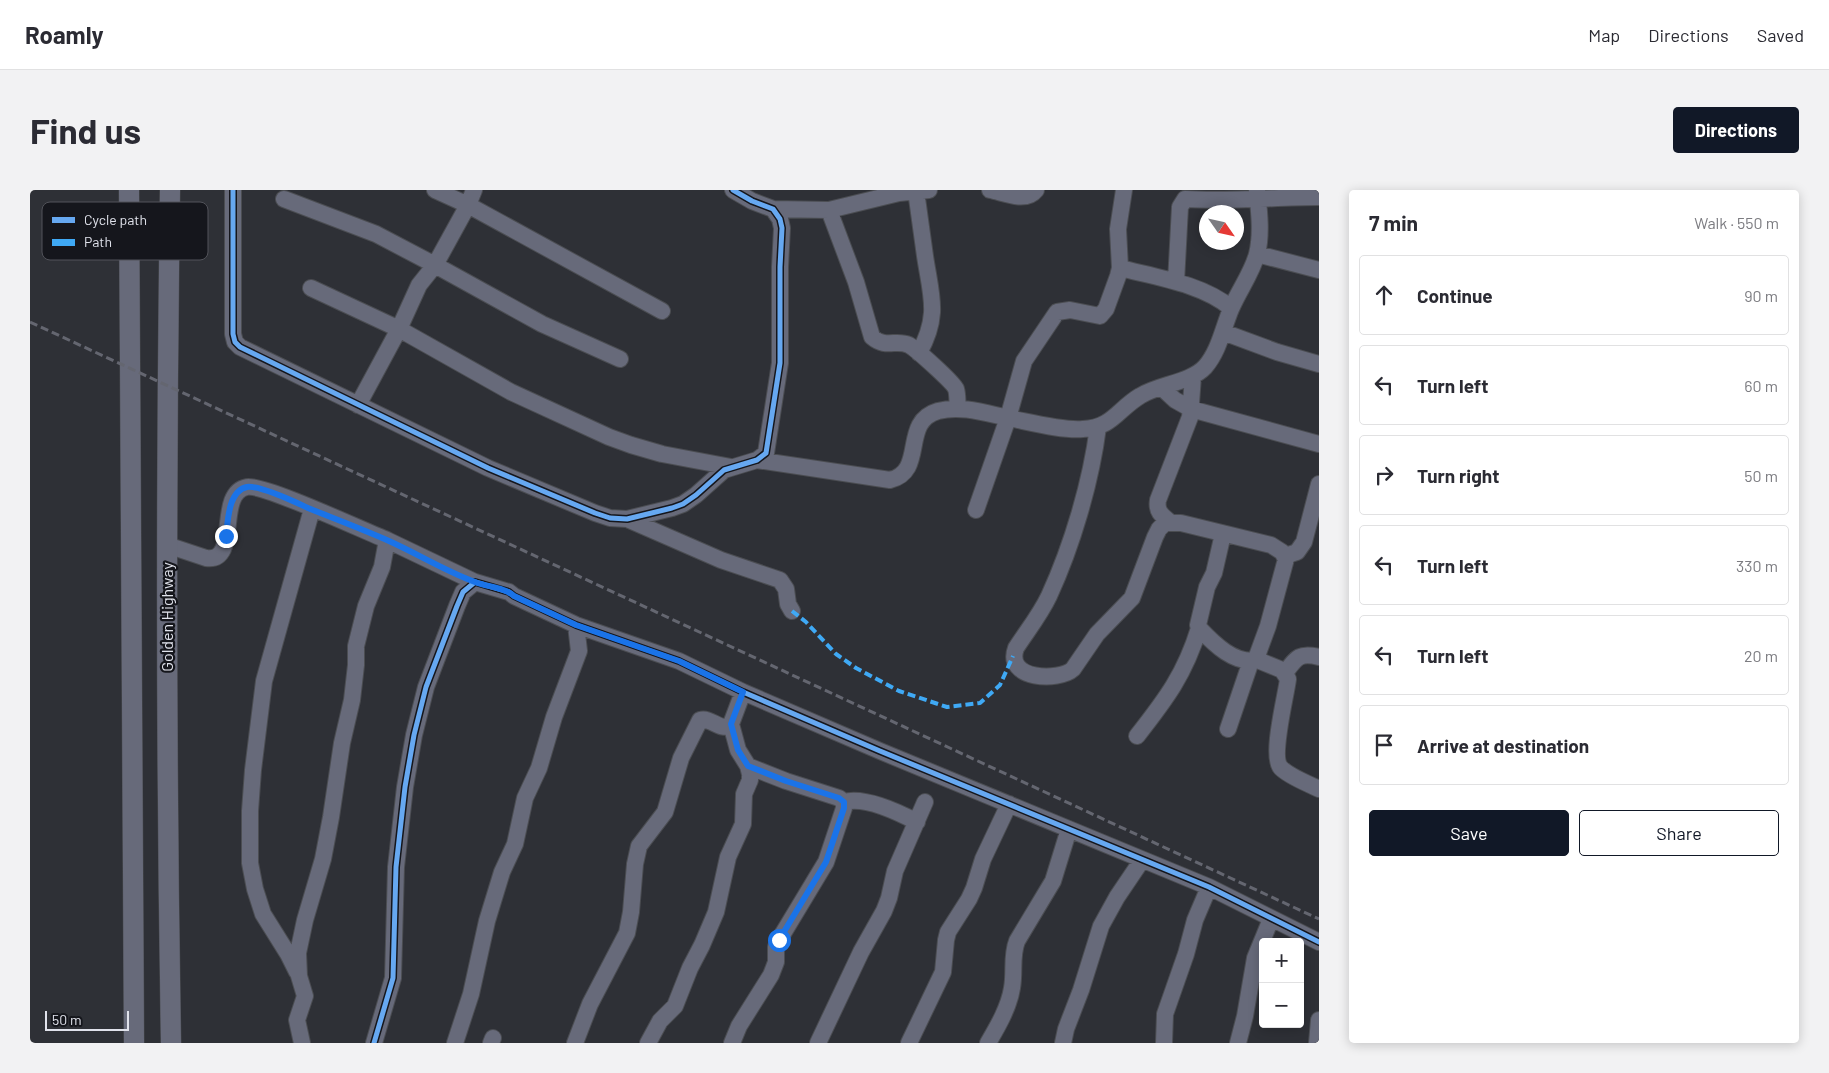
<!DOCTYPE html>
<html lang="en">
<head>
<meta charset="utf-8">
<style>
	:root { --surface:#fff; --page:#f2f2f3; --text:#2b2b33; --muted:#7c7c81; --line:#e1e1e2; --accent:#111827 }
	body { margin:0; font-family:Barlow,sans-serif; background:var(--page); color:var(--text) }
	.controls { position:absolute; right:15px; bottom:15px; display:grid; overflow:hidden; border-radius:5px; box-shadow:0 2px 12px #0003 }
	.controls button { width:45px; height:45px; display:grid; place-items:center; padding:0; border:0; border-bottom:1px solid var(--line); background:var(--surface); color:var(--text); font:25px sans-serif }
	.compass { position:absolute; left:1169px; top:15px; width:45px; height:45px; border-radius:50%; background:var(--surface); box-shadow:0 2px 12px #0003; rotate:124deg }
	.scale { position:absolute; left:15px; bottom:12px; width:84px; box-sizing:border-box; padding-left:5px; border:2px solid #e0e2eb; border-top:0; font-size:14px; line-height:18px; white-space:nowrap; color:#e0e2eb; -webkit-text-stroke:4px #15161c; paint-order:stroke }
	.stop { position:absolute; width:15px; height:15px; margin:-11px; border:4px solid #1a73e8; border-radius:50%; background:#fff }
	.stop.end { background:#1a73e8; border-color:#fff; box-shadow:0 1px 5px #0008 }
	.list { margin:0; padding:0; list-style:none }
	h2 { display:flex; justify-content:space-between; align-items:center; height:65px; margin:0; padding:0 20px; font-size:21px }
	h2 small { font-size:16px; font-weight:400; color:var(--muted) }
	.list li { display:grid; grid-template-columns:32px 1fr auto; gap:15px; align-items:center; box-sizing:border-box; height:80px; margin:0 10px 10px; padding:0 10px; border:1px solid var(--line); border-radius:5px }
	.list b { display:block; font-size:19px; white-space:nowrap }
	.list em { font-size:16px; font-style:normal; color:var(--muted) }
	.actions { display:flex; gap:10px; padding:15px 20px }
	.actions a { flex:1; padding:11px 0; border:1px solid var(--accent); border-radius:5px; text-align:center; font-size:18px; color:var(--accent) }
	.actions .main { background:var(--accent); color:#fff }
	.icon { flex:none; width:28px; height:28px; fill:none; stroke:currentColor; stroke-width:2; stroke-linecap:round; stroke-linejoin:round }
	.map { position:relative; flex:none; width:1289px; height:853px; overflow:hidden; border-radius:5px }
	header { display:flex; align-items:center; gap:30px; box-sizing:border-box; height:70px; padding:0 25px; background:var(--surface); border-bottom:1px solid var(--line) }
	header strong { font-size:24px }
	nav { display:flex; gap:28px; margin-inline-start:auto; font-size:18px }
	.intro { display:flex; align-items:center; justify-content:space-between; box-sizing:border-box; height:120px; padding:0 30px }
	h1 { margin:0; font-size:35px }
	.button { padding:12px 22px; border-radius:5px; background:var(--accent); color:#fff; font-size:18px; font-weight:700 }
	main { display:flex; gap:30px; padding:0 30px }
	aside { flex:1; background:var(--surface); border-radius:5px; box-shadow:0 2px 12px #0003 }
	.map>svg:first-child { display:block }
</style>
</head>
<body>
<header>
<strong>Roamly</strong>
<nav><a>Map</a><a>Directions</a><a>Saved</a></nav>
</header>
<div class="intro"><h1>Find us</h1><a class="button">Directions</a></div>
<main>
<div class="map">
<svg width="1289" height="853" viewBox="0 0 1289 853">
	<rect width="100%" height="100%" fill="#2e3036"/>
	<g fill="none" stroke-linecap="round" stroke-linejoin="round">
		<g stroke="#4b4d52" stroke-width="18">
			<path id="minor" d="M203,0v144l2,8 5,5 248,121 107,45 15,5 17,1 45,-11 11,-4 13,-9 28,-25 33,-10 9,-7 14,-90v-96l2,-39 -2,-9 -7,-10 -21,-8 -19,-11
				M405,0l33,15 194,106
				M960,0c15,3 36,13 46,0
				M886,1c3,21 6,43 9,65 6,40 15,59 -6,97
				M254,9l92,35 59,31 33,-60 6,-15
				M743,19l56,1 70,-17 30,-3
				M799,20l27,72 16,55c14,12 24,2 37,8 7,4 44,37 47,44 2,6 1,14 2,20
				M1227,64l62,16
				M1090,78c35,9 83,16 111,40
				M1146,92l4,-75 5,-8c45,3 89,-2 134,-2
				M281,98l88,41 112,63 98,45 22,8 31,9 69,13
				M1193,142l54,20 42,12
				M1131,197l14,13 16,9 128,35
				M328,215l41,-76 20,-44 16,-20 107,59 78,35
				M1068,237c-7,55 -26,119 -49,169 -9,19 -22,35 -33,52 -12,32 43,34 57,21l24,-35 35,-36 23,-61 4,-8 6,-6h16l90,22 11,7 4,7 -18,67 -11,30 3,5 22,9 6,9c-2,17 -18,78 -7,89 9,9 26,15 38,21
				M727,270l133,20c37,-9 10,-58 48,-69 23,-6 47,2 70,7 21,4 55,13 75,11 29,-1 35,-20 57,-33 19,-12 50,-13 65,-29 14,-16 18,-39 26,-58 8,-19 21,-36 26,-55 5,-20 2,-44 0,-64
				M946,320l32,-92 16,-57 33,-49 13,-2 30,6 6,-7 12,-33 2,-8 -2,-39 6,-39
				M597,329l94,41 59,20 6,9 2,15 4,7
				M1140,332c-9,-7 -14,-11 -12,-22l32,-83 3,-41
				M1193,344l-9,39 -7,14 -9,38 1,3c15,16 36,37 59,32
				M357,350l88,42
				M137,355l39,13c35,5 9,-65 41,-71 17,-3 117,44 140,53l-5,27 -16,39 -10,40v19l-4,35 -10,43 -11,74 -8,42 -18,61 -7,33 1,23 6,20 -8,24 5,23
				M1255,366l12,-4 7,-10 15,-58
				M1255,483c11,-15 14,-21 34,-16
				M1198,539l23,-68
				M1107,546c29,-37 48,-62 62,-108
				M814,612c21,-6 54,10 73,20
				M267,782l-9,-18 -25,-40 -8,-25 -5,-26v-52l3,-41 11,-89 48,-172
				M344,853l19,-65 3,-111 9,-80 9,-52 12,-48 31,-81 6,-14 12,-10 34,10 5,4 62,29 103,36 64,31 137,59 329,136 110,55
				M425,853l16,-49 16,-73 15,-49 13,-28 10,-46 14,-30 15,-51 25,-66 -3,-26
				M461,853l2,-5
				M545,853l15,-39 37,-71 4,-21 4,-48 4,-18 26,-34 16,-54 19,-38c12,-3 21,13 31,4l12,-32
				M618,853l12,-22 15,-15 15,-38 12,-23 14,-33 12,-55 15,-33 1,-30 6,-14v-6l-2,-8 -10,-16 -7,-26
				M702,853l7,-17 32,-51 5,-13v-15l3,-7 47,-78 18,-54v-6l-5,-4 -53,-17 -38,-15
				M788,853l43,-91 23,-41 5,-13 6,-27 30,-69
				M879,853l34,-71 3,-32 2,-8 21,-33 5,-11 9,-29 26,-55
				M958,853c10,-17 21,-36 24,-55 3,-16 -1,-32 5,-47l36,-60 16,-52
				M1033,853l3,-14 15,-39 20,-64 16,-29 25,-37
				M1134,853l1,-29 21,-60 9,-34 14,-33
				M1208,853l7,-27 10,-58 16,-39
				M1287,853l2,-23"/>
		</g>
		<g stroke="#4b4d52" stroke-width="21">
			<path id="major" d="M99,0l5,853
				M140,0c-4,284 -4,569 1,853"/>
		</g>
		<use href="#minor" stroke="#676a7a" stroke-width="16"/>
		<use href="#major" stroke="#676a7a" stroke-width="20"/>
		<path stroke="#646670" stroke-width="3" stroke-dasharray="8 4" stroke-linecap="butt" d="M0,132l1289,597"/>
		<path stroke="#3fa9f5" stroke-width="4" stroke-dasharray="8 4" stroke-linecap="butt" d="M762,421l14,11 30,32 20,14 43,23 48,16 33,-4 20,-18 13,-29"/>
		<g stroke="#15161c" stroke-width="8">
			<path id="cycleway" d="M203,0v144l2,8 5,5 248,121 107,45 15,5 17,1 45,-11 11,-4 13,-9 28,-25 33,-10 9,-7 14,-90v-96l2,-39 -2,-9 -7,-10 -21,-8 -19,-11
				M344,853l19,-65 3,-111 9,-80 9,-52 12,-48 31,-81 6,-14 12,-10 34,10 5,4 62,29 103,36 64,31 137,59 329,136 110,55"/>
		</g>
		<use href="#cycleway" stroke="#66a8f1" stroke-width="5"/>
	</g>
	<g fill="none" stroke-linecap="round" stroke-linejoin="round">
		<path stroke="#1a73e8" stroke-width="6" d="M196,346c2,-15 2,-45 21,-49 13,-2 48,15 61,21 27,11 54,21 81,33 29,13 56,30 86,41 12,5 29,5 39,14l62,29 103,36 64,31 -12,32 7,26 10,16 38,15 53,17 5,4v6l-18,54 -47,78"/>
	</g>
	<g text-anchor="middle" stroke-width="4.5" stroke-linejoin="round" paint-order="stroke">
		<g font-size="16" fill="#e0e2eb" stroke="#15161c">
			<text transform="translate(137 427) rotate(-90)" y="6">Golden Highway</text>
		</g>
	</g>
	<rect x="12" y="12" width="166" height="58" rx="8" fill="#15161c" stroke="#52535a" stroke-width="1"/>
	<rect x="22" y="27" width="23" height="6" fill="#66a8f1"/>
	<rect x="22" y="49" width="23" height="7" fill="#3fa9f5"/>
	<g font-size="14" fill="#e0e2eb">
		<text x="54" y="35">Cycle path</text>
		<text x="54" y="57">Path</text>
	</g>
</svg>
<div class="controls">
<button>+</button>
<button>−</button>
</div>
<svg class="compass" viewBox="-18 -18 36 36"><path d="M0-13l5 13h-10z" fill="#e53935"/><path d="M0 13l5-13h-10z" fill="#7c7c81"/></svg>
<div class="scale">50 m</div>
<div class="stop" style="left:749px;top:750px"></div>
<div class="stop end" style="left:196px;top:346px"></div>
</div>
<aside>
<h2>7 min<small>Walk · 550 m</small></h2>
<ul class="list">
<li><svg class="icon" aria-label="ahead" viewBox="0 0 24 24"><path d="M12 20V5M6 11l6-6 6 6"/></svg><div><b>Continue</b></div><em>90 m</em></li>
<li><svg class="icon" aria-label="left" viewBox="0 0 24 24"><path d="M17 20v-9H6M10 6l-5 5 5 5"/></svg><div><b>Turn left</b></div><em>60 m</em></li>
<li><svg class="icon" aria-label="right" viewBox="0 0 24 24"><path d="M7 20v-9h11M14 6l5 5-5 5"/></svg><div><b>Turn right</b></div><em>50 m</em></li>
<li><svg class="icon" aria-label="left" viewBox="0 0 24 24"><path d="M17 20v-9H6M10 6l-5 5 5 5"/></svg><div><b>Turn left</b></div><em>330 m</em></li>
<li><svg class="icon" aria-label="left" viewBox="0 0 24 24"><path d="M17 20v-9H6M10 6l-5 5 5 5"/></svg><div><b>Turn left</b></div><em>20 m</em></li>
<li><svg class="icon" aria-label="arrive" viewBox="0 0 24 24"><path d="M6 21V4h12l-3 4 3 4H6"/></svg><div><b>Arrive at destination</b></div></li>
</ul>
<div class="actions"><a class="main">Save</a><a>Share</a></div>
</aside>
</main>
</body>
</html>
